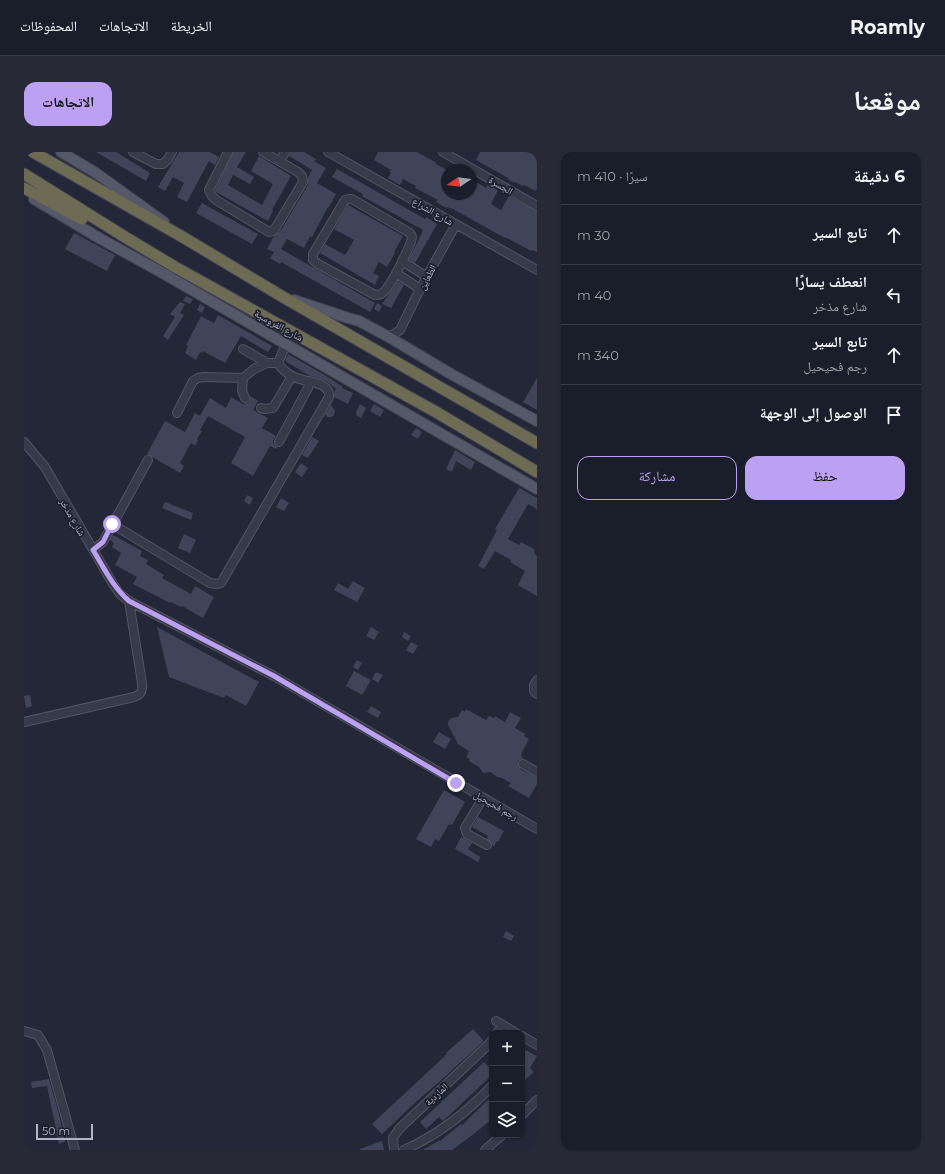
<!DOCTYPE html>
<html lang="ar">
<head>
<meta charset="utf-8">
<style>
	:root { --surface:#1a1d2a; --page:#272a36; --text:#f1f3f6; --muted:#9fa2a8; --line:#383b47; --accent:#bca0f2 }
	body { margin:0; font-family:Montserrat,"Noto Naskh Arabic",sans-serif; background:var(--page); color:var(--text); direction:rtl }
	.controls { position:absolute; right:12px; bottom:12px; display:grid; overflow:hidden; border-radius:8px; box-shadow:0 1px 3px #0004 }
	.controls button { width:36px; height:36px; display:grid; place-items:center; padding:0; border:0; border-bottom:1px solid var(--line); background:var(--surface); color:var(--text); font:20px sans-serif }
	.compass { position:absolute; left:417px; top:12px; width:36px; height:36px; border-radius:50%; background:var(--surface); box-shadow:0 1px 3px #0004; rotate:257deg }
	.scale { position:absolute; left:12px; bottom:10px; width:57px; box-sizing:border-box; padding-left:4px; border:2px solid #b2b4c5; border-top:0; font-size:11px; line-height:14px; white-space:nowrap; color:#b2b4c5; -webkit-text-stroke:3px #1c1f2e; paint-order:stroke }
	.stop { position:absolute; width:12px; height:12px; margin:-9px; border:3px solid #bca0f2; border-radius:50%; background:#fff }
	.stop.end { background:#bca0f2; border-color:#fff; box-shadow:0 1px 4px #0008 }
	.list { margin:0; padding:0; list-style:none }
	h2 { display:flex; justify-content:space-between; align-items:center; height:52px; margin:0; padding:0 16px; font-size:17px }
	h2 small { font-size:13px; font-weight:400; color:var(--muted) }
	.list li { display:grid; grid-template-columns:26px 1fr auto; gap:12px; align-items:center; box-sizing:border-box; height:60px; padding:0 16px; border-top:1px solid var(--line) }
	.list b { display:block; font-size:15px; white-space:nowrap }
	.list p { margin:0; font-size:13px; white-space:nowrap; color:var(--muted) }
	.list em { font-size:13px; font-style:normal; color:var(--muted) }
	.actions { display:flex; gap:8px; padding:12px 16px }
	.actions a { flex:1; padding:9px 0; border:1px solid var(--accent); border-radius:12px; text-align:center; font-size:14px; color:var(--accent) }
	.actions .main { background:var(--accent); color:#111 }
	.icon { flex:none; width:22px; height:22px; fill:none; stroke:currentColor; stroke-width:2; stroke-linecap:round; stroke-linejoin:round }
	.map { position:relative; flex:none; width:513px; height:998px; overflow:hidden; direction:ltr; border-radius:12px }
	header { display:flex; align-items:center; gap:24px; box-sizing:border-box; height:56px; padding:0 20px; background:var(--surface); border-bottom:1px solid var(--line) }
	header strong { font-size:19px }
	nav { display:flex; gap:22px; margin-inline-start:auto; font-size:14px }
	.intro { display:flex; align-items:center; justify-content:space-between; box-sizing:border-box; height:96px; padding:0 24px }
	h1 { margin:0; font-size:28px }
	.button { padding:10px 18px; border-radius:12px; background:var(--accent); color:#111; font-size:14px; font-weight:700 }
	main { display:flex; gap:24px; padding:0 24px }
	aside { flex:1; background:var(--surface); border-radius:12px; box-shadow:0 1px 3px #0004 }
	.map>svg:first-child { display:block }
</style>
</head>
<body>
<header>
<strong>Roamly</strong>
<nav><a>الخريطة</a><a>الاتجاهات</a><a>المحفوظات</a></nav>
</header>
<div class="intro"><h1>موقعنا</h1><a class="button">الاتجاهات</a></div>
<main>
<aside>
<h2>6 دقيقة<small>سيرًا · 410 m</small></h2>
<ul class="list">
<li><svg class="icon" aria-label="ahead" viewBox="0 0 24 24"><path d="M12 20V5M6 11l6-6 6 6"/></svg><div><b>تابع السير</b></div><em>30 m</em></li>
<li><svg class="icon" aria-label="left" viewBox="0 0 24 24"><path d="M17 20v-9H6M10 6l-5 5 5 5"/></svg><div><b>انعطف يسارًا</b><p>شارع مذخر</p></div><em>40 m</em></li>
<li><svg class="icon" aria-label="ahead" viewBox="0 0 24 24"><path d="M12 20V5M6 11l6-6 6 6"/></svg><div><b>تابع السير</b><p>رجم فحيحيل</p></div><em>340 m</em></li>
<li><svg class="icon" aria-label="arrive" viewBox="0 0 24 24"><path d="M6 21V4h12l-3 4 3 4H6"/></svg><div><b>الوصول إلى الوجهة</b></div></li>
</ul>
<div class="actions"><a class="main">حفظ</a><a>مشاركة</a></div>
</aside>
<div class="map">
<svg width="513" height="998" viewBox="0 0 513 998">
	<rect width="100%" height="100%" fill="#232738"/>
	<path fill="#3f4458" d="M72,0h20l34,21 -4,8z
		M155,0h31l9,5 -4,8 -6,-4 -22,41 -10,-5 7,-14 -11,-6 -8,14 -7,-4z
		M209,0h13l-9,15 17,10 -4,7 -17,-9 -5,10 34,20 11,-21 -22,-13 8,-15 32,20 -19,34 1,1 -5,10 -52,-29 -1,-2z
		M266,0h14l12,7 -2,2 12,7 -9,15 19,11 -7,13h-1l-16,30 -2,-1 -6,12 -17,-9 -6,10 94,54 -5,9 -89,-50 -1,2 -10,-6 4,-6 -7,-3 7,-13 7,-6 27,-45v-8l4,-7 -23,-14z
		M354,0h39l20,11 -1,1 11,6v24h24v-4l5,-8 10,6 2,-3 10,5 -7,14 10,6 8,-14 28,15v41l-5,-2 -1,1 -26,-14v1l-52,-29 -6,-2 -1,1 -10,-6 2,-2 -23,-12 1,-2 -13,-7 -3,6 -12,-7 3,-6h-2l2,-2 -17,-10z
		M456,0h57v36l-2,3 -11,-6 -1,1 -8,-4 -1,1 -6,-4v-1l-32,-18z
		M313,17l88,50 1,-2 11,7 -22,39 -6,-4 8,-16 6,-13 -61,-34 1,-2 -31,-17z
		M178,51l56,31 -6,10 -56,-31z
		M324,53l55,31 -9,16 1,1 -8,14 -8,-5 -6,11 6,3 -4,9 -55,-32 5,-9 20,11 9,-15 -20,-11z
		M50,81l41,22 -8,16 -42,-22z
		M374,129l6,4 -13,23 -9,-4z
		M162,144l7,3 -3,5 -7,-3z
		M156,150l5,2 -5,9 4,2 -16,25 -5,-4 12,-19 -5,-3z
		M353,151l5,3 -3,6 -5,-3z
		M176,152l5,3 -3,6 -5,-3z
		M194,163l54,31 -4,6 -27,-16 -16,27 -22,-12 -1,2 -2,-1 -4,8 -11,-7 3,-7 -2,-1 15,-29 13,7z
		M264,202l35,20 20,13 -1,1 11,5 -5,11 -14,-7v-5l2,-3 -10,-8 -16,-5 -25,-15z
		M513,226v32l-14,-8z
		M226,244l8,5 -5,9 15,8 -6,10 14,8 -3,5 1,4 3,2 -1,2 -6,-3 -17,30 -22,-13 14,-26 -37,-21 -8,14 2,1 -5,8 1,1 -3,6 -4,-3 -11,20 4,3 -4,7 -33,-19 18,-33 20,11 10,-19 5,3 10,-18 16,10 5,-11 12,7 6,-2z
		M336,252l6,4 -5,10 -5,-3v-3z
		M350,252l10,6 -4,7 -10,-6z
		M307,253l4,6 -1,4 -3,2h-4l-2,-3z
		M392,276l6,4 -4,7 -7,-4z
		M288,285l7,4 -11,17 -6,-3z
		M431,298l20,12 -4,8 -15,-9 -4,11 -6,-3z
		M277,311l7,5 -6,9 -7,-5z
		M495,336l18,10v11l-9,-5 -20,35 11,6 2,-3 13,7 1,5 2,2v40l-19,-11 7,-14 -15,-9 1,-2 -16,-9 -11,18 -6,-3 19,-36 -2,-1z
		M223,343l6,3 -3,7 -6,-4z
		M257,346l8,5 -5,8 -8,-4z
		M141,350l28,11 -2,7 -29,-12z
		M160,382l12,6 -6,13 -12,-5z
		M89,383l29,16 -2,5 8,4 -2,4 18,11 -2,3 29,16 4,-8 19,11 -11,21 -21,-12 -1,1 -10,-5 -1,1 -37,-19 4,-7 -22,-12 6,-12 -9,-6 2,-4 -4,-3z
		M329,429l12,7 -8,14 -23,-12 4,-7 10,6z
		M133,475l102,55 -13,24 -20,-11 -2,3 -55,-21z
		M347,475l8,5 -5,8 -8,-4z
		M380,480l7,4 -3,5 -6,-4z
		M387,490l7,4 -5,8 -7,-4z
		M333,508l5,3 -4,7 -5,-3z
		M330,519l17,9 -9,15 -16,-9z
		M352,520l7,3 -5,8 -6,-4z
		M6,543l2,11 -6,2 -2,-12z
		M347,554l10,6 -3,6 -11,-6z
		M442,557l20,11 3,-4 5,2 1,-2 10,6 5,-10 11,6 -6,10 10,6 -1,2 5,3 -8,15 2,5 -5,2v3l2,5 17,8v7l-8,14 -21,-12 3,-3 -11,-6 -1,1 -9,-6 -7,1 -4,-6 -10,-6 1,-2 -4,-2 3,-6 -11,-7 -10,-19v-3l3,-4 7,-1 4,-7 3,2z
		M415,580l12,7 -6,10 -12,-7z
		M420,638l21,12 -13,23 -3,-1 -10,17 -4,-2 -4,8 -15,-8z
		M454,665l26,14 -6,11 -1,-1 -3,5 -7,-7 1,-3 -16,-9z
		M437,685l11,6 -4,6 12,8 -2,5 -23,-13z
		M482,779l8,5 -3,5 -8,-4z
		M449,877l11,12 -45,41 -20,17 -37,35 -10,-10 75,-70 -1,-1z
		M498,896l15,8 -7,12 4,4 -7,6 -5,6z
		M460,910l8,8v5l-49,46 -4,-4 -13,12 -6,-7z
		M25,927l10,35 6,28 -6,2 -12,-58 -15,2 -1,-6z
		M468,944v23l-17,14 -23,17h-29l17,-10v1l21,-17 1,1z
		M358,989l2,9h-24v-1z"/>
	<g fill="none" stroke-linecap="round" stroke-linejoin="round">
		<g stroke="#525464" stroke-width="10">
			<path id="minor" d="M109,0l23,12h7l5,-5 4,-7
				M204,0l-19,38 3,6 4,4 53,32 4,-1 3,-4 27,-45 -1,-6 -4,-4 -35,-20
				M304,0l209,118
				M419,0l94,54
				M256,9l5,-9
				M325,47h3l58,34 2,4 -1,5c-4,10 -21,47 -30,52 -2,1 -3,1 -6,1l-57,-31 -5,-4v-6l32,-54z
				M378,109l25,16
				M372,121l24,16
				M363,184l7,-2 6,-4 20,-41 36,-65
				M254,211l8,-19
				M221,246l-3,-7 1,-13 11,-9 13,-6
				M237,256l3,1 9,-1 19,-32
				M153,261l16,-32 5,-3 6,-1 39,1
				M0,290l21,25 68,117 7,10 9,7 145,75 263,153
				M255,290l29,-54 1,-7
				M88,372l98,59 6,1 5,-1 108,-186c1,-15 -19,-14 -29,-18 -9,-2 -18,-9 -22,-16h-11l-24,-14
				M69,398l10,-8 45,-82
				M513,528l-3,5v6l3,3
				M0,570l110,-25c7,-2 9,-6 8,-14l-13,-82
				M499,612l14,8
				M459,646l-18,30 2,6 20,11
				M472,869l20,12
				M0,879l14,4 9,15 28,100
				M473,881l6,-8
				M498,884l15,9
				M498,963l15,-15
				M370,998l-1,-12 6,-9 90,-85 3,-4
				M380,998c34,-15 63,-38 88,-64
				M461,998l17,-15"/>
		</g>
		<g stroke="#404352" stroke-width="12">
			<path id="major" d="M37,0l35,21 68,49
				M10,47l65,39 60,33 378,218
				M270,148l54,18 11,3 28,15 64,38 86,47"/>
		</g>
		<g stroke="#3f4151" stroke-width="13">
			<path id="highway" d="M9,0l148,84 102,61 254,146
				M0,22l101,63 50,30 261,145 101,60
				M0,36l58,31"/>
		</g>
		<use href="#minor" stroke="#373a49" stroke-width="8"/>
		<use href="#major" stroke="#555869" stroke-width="10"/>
		<use href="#highway" stroke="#6e6b54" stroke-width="11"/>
	</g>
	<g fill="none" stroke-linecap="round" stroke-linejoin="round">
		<path stroke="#bca0f2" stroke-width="5" d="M88,372l-9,18 -10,8c11,18 20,37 36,51l145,75 182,107"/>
	</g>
	<g text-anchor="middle" stroke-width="3.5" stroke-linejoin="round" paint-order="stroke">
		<g font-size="10" fill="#b2b4c5" stroke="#1c1f2e">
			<text transform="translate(477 33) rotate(30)" y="4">الجسرة</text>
			<text transform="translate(409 59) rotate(30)" y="4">شارع الشراع</text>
			<text transform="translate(403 125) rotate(-62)" y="4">الظعاين</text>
			<text transform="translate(255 173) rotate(29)" y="4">شارع الفروسية</text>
			<text transform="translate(49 365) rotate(60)" y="4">شارع مذخر</text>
			<text transform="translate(472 653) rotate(30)" y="4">رجم فحيحيل</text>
			<text transform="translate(412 942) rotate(-43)" y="4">الماردية</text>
		</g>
	</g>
</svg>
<div class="controls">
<button>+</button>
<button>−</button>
<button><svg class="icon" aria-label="layers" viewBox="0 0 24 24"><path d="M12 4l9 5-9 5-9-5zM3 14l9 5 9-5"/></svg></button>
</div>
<svg class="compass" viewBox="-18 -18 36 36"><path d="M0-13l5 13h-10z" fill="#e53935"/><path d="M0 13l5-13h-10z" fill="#9fa2a8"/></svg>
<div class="scale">50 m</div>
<div class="stop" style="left:88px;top:372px"></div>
<div class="stop end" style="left:432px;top:631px"></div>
</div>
</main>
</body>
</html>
